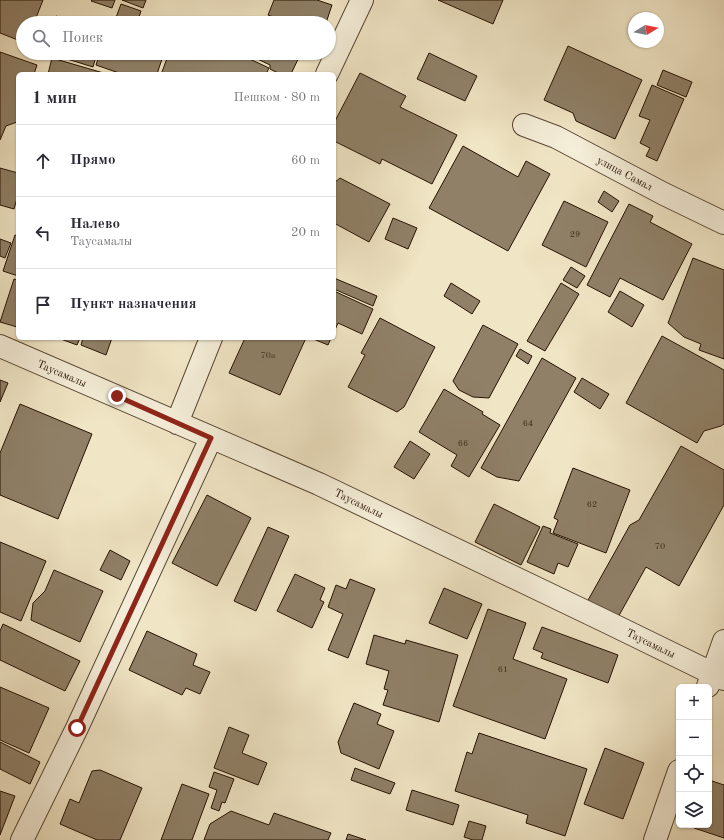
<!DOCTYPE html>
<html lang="ru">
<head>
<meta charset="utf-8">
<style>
	:root { --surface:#fff; --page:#f2f2f3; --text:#2b2b33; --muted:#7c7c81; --line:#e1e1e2 }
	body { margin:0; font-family:"Old Standard TT",serif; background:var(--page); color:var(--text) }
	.controls { position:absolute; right:12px; bottom:12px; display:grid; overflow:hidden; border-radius:6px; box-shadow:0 1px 3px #0004 }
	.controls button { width:36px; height:36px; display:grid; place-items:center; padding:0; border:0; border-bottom:1px solid var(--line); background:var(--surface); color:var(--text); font:20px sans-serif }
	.compass { position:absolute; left:628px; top:12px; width:36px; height:36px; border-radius:50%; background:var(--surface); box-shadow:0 1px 3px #0004; rotate:80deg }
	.stop { position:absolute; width:12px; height:12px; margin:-9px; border:3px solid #8f2418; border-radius:50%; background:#fff }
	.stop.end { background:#8f2418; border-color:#fff; box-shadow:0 1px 4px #0008 }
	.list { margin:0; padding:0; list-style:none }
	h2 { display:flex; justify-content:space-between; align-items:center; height:52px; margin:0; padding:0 16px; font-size:17px }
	h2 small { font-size:13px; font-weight:400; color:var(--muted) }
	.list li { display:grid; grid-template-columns:26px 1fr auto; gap:12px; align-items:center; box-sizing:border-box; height:72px; padding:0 16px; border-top:1px solid var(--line) }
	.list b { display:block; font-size:15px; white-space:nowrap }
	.list p { margin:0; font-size:13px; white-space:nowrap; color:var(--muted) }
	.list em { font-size:13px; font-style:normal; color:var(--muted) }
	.icon { flex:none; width:22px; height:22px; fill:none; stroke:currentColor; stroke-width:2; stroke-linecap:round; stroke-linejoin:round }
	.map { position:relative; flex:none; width:724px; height:840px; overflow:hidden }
	.search { position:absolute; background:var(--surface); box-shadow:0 1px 3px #0004; left:16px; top:16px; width:320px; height:44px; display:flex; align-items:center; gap:10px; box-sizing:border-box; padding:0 14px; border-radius:22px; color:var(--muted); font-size:15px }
	.panel { position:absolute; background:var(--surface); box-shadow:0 1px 3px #0004; left:16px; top:72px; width:320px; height:268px; border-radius:6px }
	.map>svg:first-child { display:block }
</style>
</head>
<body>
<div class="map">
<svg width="724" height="840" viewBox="0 0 724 840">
	<rect width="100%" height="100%" fill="#f0e5c5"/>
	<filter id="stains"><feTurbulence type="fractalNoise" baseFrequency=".005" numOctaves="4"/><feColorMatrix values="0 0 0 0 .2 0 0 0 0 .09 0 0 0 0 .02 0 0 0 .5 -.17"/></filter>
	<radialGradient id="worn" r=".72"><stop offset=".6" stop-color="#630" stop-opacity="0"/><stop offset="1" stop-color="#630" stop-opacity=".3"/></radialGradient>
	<path fill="#8f8067" stroke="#261202" d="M0,0h43l-9,23h-11v19l-23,-9z
		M92,0h23l-3,8 -21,-7z
		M122,0h24l-3,8z
		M274,0h43l15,5 -6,18h-37l-21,-8z
		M438,0h65l-10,24z
		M121,4l20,7 -4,12h-23z
		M56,16l21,7h-24z
		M568,46l74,34 -27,59 -39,-18 -3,-8 -29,-13z
		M0,52l37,13 -3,9h-16v45l-1,3 -11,4 -6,14z
		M48,53h49l-4,14z
		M100,53h47l15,6 -5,15h-35l-26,-9z
		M169,53h68l32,15 -3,6h-104v-2z
		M247,53h54l-10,21h-11l-10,-5v-4l-23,-11z
		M429,53l48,23 -12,25 -48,-22z
		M52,58l55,16h-59z
		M663,70l29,12 -6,15 -29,-12z
		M360,73l46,23 -6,11 57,28 -25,49 -50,-25 -2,5 -46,-23v-18z
		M652,85l32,14 -27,62 -11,-5 4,-8 -10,-5 10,-23 -11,-4z
		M463,146l55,31 8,-16 24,13 -42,77 -79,-43z
		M0,168l18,5v22l-4,14 -14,-4z
		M340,178l50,26 -21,38 -35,-19v-40z
		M604,191l15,10 -7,11 -14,-10z
		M564,201l44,21 -22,45 -44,-22z
		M629,204l24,12 -3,6 42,22 -29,56 -43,-22 -10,19 -23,-12z
		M393,218l24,10 -9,21 -23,-10z
		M15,235l3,1v40l-15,-5z
		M0,239l11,4 -6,15 -5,-2z
		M693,258l31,12v89l-25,-9 2,-6 -17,-7 -16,-14z
		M571,267l14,9 -8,12 -14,-8z
		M334,278l43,18 -4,10 -39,-17z
		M14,279l4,1v44l-1,3 -17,-5z
		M451,283l29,18 -8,13 -28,-18z
		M561,283l18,11 -34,57 -18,-10z
		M334,291l39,18 -11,25 -24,-11 -4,9z
		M620,291l24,14 -12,22 -24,-15z
		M380,318l55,29 -31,60 -7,5 -49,-25 17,-32 -4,-2z
		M483,325l35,19 -29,54 -16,-1 -14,-7 -6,-9z
		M662,336l62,34v54l-3,2 -17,5 -7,12 -71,-40z
		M58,338h22l-3,7z
		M83,338h29l-6,17 -25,-10z
		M245,338h61l-26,57 -51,-22z
		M311,338h20l-3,7z
		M520,349l12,7 -4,8 -12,-8z
		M542,358l34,20 -57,103 -22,-4 -16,-9z
		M582,378l27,16 -9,15 -26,-17z
		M0,380l8,3 -8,19z
		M444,389l39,23 -1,2 18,11 -31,52 -18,-11 6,-11 -38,-23z
		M20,404l72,30 -34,85 -58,-24v-42z
		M410,441l20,13 -16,25 -20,-12z
		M681,446l43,24v35l-45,81 -33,-19 -29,52 -30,-17 43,-77 9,-5z
		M573,468l57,22 -24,63 -53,-20 5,-13 -4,-2z
		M207,495l44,23 -34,68 -45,-23z
		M494,504l46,23 -19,38 -46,-23z
		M543,526l8,3 -1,4 28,11 -10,23 -10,-4 -4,11 -27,-12z
		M268,527l21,9 -33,75 -22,-10z
		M0,542l46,19 -25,60 -21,-9z
		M110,550l20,11 -9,19 -21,-10z
		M54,570l49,21 -23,51 -49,-22 2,-17 12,-12z
		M295,574l30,14 -5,12 4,2 -12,26 -35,-17z
		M350,579l25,10 -27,69 -20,-8 15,-36 -15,-7 8,-22 10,4z
		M444,588l38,16 -15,35 -38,-16z
		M488,609l38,14 -13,36 54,20 -22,60 -92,-33z
		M3,624l77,37 -15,30 -65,-31v-29z
		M542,627l76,28 -10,28 -67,-25 2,-5 -10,-4z
		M147,631l50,23 -4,11 17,7 -10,22 -14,-6 -4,7 -53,-25z
		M374,635l31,9 1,-4 52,15 -19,67 -56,-17 5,-15 -4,-1 5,-18 -23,-7z
		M0,687l49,21 -20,45 -29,-13z
		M354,703l27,11 -4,10 17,7 -15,38 -38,-16 -3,-11z
		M229,727l20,8 -7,18 25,10 -9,22 -44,-17z
		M479,733l108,36 -22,67 -39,-13 2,-8 -73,-24 12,-39 5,2z
		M0,742l40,20 -10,22 -30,-15z
		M605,748l39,15 -21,56 -39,-15z
		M355,768l40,15 -5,11 -39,-14z
		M100,770l42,18 -22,52h-23l-37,-16 10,-25 9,4 13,-32z
		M214,772l20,7 -9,24 -3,-1 -3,9 -8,-3 6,-18 -8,-3z
		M709,780l15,5v53l-30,-10 1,-3h14z
		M182,784l27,10 -17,46h-31z
		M412,790l47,15 -6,20 -47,-15z
		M0,791l15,5 -15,39z
		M231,811l38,14 5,-12 57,20 -3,7h-124l6,-16z
		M469,821l17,5 -4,14h-9l-9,-3z
		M348,834l18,6h-20z"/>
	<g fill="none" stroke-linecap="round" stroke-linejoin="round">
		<g stroke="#584733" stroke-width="24">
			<path id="minor" d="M327,74l35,-74
				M524,125l32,12 108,57 60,29
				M0,346l319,138 286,137 119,58
				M177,423l34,-85
				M708,686l16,-45
				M22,840l55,-112 134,-290
				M655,840l24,-69"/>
		</g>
		<use href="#minor" stroke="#f5eed9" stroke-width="22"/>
	</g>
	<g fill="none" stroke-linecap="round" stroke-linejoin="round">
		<path stroke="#8f2418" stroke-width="5" d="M77,728l134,-290 -94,-42"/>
	</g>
	<g text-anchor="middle" stroke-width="3.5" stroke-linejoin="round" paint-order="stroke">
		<g font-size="9" fill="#402e1b">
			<text x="575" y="237">29</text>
			<text x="268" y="358">70а</text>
			<text x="528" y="426">64</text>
			<text x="463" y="446">66</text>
			<text x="592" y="507">62</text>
			<text x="660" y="549">70</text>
			<text x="503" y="672">61</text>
		</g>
		<g font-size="11" fill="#261202" stroke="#f5eed9">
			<text transform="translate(625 173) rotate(28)" y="4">улица Самал</text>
			<text transform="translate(62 373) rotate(23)" y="4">Таусамалы</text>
			<text transform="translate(359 503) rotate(26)" y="4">Таусамалы</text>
			<text transform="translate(651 643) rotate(26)" y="4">Таусамалы</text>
		</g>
	</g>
	<rect width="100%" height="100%" filter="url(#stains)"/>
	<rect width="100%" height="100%" fill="url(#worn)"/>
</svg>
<div class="controls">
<button>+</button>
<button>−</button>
<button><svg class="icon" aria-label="locate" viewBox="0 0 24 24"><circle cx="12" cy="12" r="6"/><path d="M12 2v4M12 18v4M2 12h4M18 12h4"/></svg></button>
<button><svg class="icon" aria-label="layers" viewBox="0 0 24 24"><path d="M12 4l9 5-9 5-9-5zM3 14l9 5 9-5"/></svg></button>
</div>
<svg class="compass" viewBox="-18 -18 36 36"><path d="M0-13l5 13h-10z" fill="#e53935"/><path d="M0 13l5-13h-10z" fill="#7c7c81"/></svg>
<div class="stop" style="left:77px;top:728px"></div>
<div class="stop end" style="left:117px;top:396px"></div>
<div class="search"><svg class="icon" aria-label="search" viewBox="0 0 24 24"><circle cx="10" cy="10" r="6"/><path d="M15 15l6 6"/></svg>Поиск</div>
<section class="panel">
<h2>1 мин<small>Пешком · 80 m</small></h2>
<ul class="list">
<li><svg class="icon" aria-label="ahead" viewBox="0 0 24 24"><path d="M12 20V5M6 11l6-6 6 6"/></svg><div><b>Прямо</b></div><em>60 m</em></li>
<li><svg class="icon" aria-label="left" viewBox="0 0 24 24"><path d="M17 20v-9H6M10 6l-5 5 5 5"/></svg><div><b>Налево</b><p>Таусамалы</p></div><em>20 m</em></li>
<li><svg class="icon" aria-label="arrive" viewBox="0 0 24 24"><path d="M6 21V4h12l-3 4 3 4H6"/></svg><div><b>Пункт назначения</b></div></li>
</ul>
</section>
</div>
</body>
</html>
